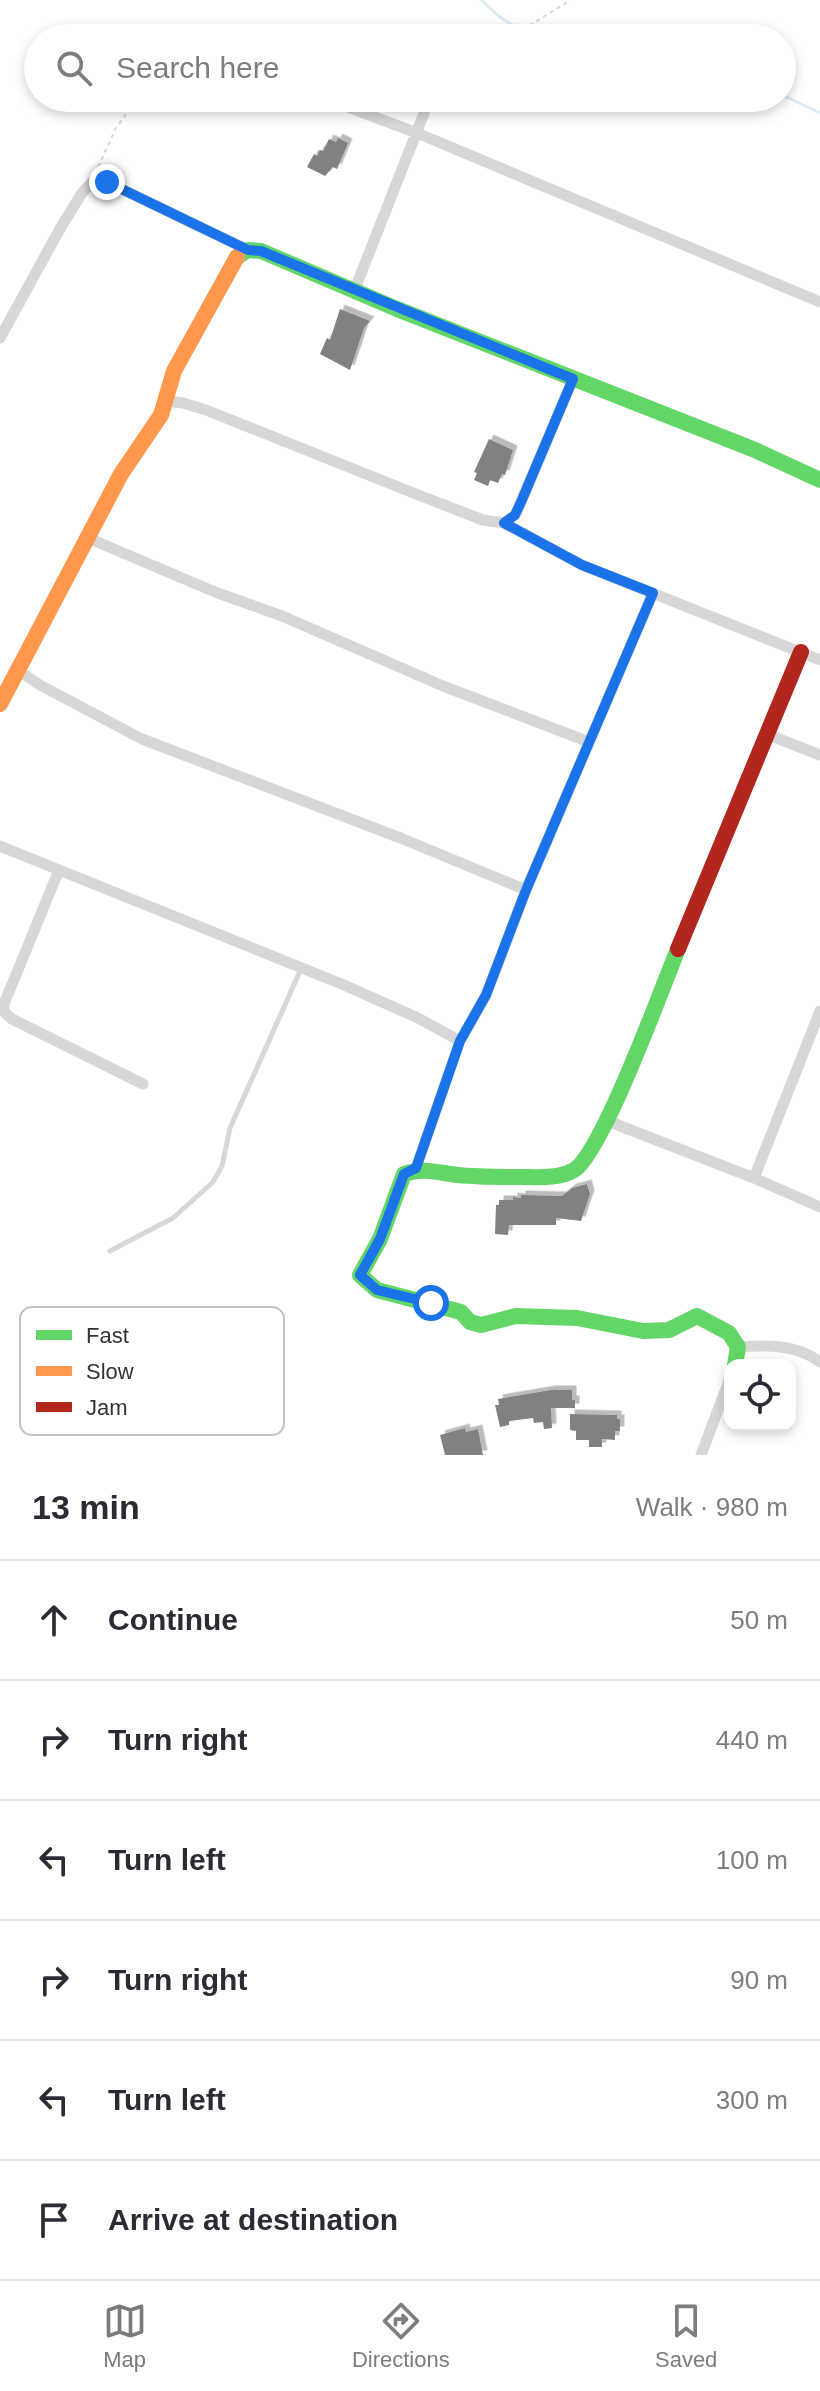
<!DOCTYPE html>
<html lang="en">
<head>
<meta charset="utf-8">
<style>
	:root { --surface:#fff; --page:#f7f7f7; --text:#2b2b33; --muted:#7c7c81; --line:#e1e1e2; --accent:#7a7a7a }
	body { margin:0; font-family:Helvetica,sans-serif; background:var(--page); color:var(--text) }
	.controls { position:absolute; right:24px; bottom:24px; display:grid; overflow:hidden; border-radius:16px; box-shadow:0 4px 12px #0003 }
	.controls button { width:72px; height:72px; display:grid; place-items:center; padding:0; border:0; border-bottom:2px solid var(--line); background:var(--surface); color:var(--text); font:40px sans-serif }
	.stop { position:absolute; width:24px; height:24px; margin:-18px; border:6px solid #1a73e8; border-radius:50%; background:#fff }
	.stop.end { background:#1a73e8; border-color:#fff; box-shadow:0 2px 8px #0008 }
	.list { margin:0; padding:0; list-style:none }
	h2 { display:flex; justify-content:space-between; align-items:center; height:104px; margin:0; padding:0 32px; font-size:34px }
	h2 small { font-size:26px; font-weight:400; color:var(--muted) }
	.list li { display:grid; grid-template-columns:52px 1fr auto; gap:24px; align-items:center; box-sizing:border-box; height:120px; padding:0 32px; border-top:2px solid var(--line) }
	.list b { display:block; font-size:30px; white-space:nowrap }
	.list em { font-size:26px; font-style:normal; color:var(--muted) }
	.icon { flex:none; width:44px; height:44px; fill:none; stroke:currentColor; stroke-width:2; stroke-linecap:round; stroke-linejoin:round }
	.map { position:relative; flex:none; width:820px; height:1455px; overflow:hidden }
	.search { position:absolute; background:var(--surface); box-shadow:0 4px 12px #0003; left:24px; right:24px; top:24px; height:88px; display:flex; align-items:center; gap:20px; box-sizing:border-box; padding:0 28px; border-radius:44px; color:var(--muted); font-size:30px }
	.sheet { height:824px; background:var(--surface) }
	nav { display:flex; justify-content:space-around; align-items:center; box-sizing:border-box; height:112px; border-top:2px solid var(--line); background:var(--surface); font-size:22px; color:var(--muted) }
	nav a { display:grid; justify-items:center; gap:4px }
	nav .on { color:var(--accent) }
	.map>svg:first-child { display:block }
</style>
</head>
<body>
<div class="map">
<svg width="820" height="1455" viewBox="0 0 820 1455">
	<defs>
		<filter id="shadow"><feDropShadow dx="4.5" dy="-4.5" stdDeviation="0" flood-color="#0004"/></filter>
	</defs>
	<rect width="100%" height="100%" fill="#fff"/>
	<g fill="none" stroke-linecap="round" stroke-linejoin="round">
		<path stroke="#ddebf3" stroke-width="3" d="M481,0l19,17 33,21
			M782,95l38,18"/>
	</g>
	<path fill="#818181" filter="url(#shadow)" d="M338,138l10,5 -11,26 -4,-2 -8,9 -18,-9 7,-13 3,2 3,-6 3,1 6,-12 7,3z
		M340,309l30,12 -6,7 -14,42 -30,-16 7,-16 3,2z
		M489,439l24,11 -8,25 -3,-1 -4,9 -8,-3 -2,6 -14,-6 3,-7 -3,-1z
		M587,1184l3,10 -9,27 -25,-3v7h-47l-1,10 -13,-1 1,-29h3v-5h14v-3l8,1v-3l41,1 10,-8z
		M551,1390h21v10h3v8h-24l1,20 -8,1 -1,-7 -9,1 -1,-5 -24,3v4l-9,2 -5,-22h4l-1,-6z
		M570,1414l47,1v4h3v12h-5v9l-13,-1v8h-13v-7h-13v-9l-6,-1z
		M465,1428l1,4 12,-3 5,26h-38l-5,-20z"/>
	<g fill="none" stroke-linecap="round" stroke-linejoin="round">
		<path stroke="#d6d6d6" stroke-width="2" stroke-dasharray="4 4" stroke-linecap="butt" d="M509,38l62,-38
			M98,167l18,-39 22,-30"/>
		<path stroke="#d7d7d7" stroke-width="5" d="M110,1251l63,-33 40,-36 9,-16 8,-38 71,-159"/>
		<path stroke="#d7d7d7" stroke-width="11" d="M324,98l93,35 403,169
			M355,289l75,-191
			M0,338l61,-111 21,-34 12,-13 13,2 141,68
			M165,401l18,2 23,7 215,86 62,24 21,3 11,-8 6,-13 52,-123
			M504,523l78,42 238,95
			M88,538l127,54 67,24 161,70 146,56
			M19,671l21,14 102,54 261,100 123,51
			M766,734l54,21
			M0,846l344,139 74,33 42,23
			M59,870l-55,134v8l8,7 131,65
			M605,1120l149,58 66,29
			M416,1168l44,-127 26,-46 40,-105 127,-297
			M754,1178l66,-167
			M738,1347c28,-2 59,-3 82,15
			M701,1455l29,-77"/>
		<path stroke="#63d668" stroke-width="16" d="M237,257l11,-7 13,1 136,58 358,141 65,30
			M678,949c-16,39 -76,204 -104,221 -14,9 -38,7 -54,7 -21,0 -42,0 -62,-2 -19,-2 -35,-8 -54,-1l-24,65 -20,36 17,15 84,22 9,10 11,3 35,-9 61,2 66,13 26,-1 28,-14 32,17 9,14 -3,18"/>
		<path stroke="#ff974d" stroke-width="16" d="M0,704l121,-230 40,-59 13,-44 63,-114"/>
		<path stroke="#b3261e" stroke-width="16" d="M678,949l123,-297"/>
	</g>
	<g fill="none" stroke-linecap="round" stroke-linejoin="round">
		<path stroke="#1a73e8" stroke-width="10" d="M107,182l141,68 13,1 312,128 -52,123 -6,13 -11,8 78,42 71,28 -127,297 -40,105 -26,46 -44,127 -12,6 -24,65 -20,36 17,15 54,13"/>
	</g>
	<rect x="20" y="1307" width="264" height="128" rx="12" fill="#fff" stroke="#c2c2c2" stroke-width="2"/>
	<rect x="36" y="1330" width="36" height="10" fill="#63d668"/>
	<rect x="36" y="1366" width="36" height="10" fill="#ff974d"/>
	<rect x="36" y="1402" width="36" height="10" fill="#b3261e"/>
	<g font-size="22" fill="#333">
		<text x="86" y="1343">Fast</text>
		<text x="86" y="1379">Slow</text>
		<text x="86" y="1415">Jam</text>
	</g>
</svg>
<div class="controls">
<button><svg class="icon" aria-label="locate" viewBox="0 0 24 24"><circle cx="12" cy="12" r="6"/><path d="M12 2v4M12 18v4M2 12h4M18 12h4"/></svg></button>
</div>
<div class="stop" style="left:431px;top:1303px"></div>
<div class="stop end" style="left:107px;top:182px"></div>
<div class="search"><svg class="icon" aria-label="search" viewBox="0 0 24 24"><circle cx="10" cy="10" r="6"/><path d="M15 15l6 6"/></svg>Search here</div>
</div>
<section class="sheet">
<h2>13 min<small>Walk · 980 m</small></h2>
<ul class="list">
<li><svg class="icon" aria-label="ahead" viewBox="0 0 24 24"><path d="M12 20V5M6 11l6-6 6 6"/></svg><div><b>Continue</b></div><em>50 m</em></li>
<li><svg class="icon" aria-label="right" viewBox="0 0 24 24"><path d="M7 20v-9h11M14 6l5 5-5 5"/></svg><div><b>Turn right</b></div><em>440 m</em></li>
<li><svg class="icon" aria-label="left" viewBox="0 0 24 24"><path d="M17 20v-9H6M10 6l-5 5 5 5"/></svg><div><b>Turn left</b></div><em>100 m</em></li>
<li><svg class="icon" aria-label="right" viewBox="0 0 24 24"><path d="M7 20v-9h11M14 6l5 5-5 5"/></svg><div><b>Turn right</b></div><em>90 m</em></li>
<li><svg class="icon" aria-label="left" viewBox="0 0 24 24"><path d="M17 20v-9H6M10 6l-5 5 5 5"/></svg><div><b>Turn left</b></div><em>300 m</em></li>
<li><svg class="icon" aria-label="arrive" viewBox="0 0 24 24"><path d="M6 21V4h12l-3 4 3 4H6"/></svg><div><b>Arrive at destination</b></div></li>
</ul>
</section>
<nav>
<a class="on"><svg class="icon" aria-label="map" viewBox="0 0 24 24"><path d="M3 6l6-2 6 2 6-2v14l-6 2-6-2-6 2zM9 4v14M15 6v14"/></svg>Map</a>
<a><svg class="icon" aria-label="directions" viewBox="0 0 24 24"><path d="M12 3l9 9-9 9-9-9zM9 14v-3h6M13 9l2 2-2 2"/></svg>Directions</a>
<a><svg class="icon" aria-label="saved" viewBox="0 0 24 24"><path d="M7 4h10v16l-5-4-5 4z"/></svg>Saved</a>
</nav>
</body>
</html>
